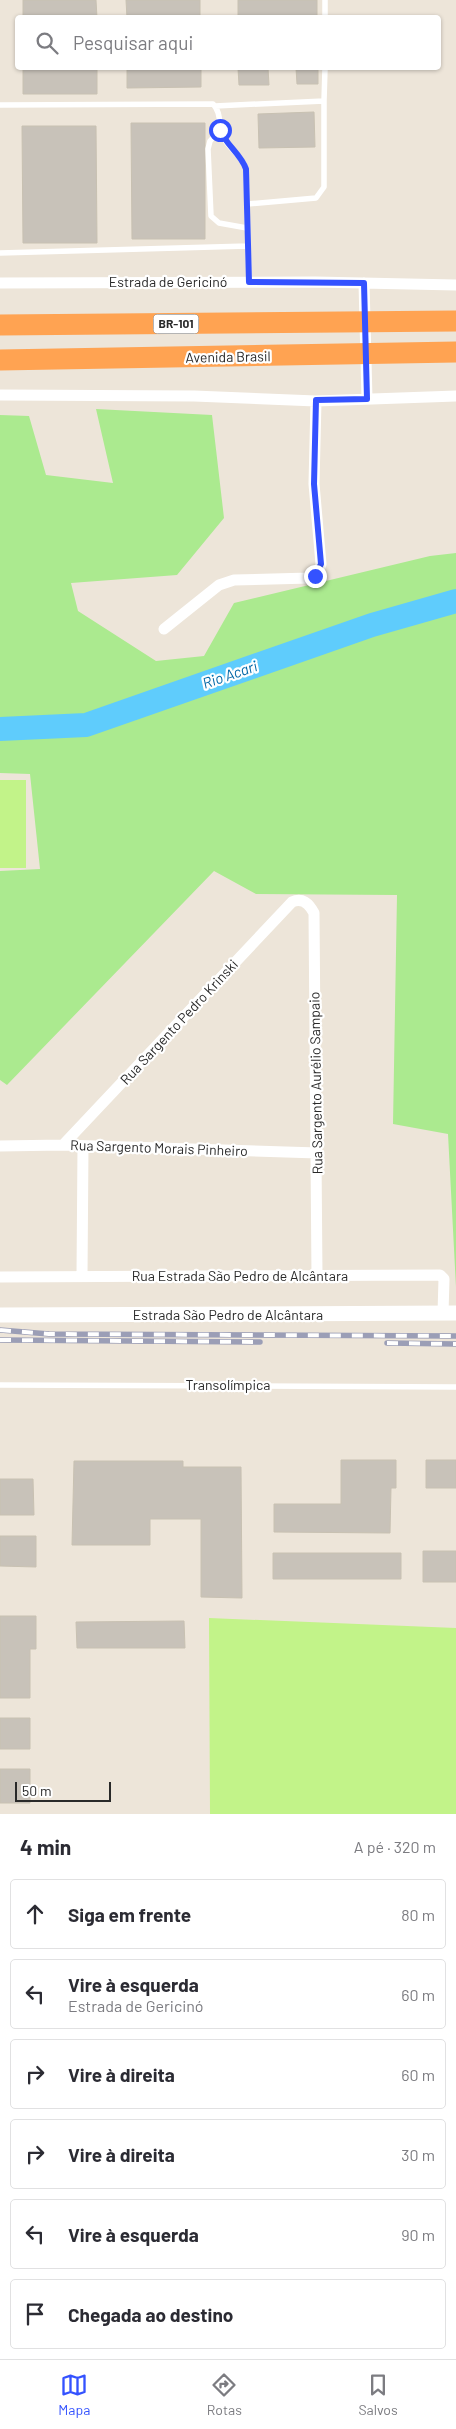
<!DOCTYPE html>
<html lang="pt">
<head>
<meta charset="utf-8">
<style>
	:root { --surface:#fff; --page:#f7f7f7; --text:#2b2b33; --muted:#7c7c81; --line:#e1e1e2; --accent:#3452ff }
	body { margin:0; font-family:Barlow,sans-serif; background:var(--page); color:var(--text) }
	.scale { position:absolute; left:15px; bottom:12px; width:96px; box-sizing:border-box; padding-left:5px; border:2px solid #292929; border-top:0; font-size:14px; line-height:18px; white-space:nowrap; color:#292929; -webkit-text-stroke:4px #fff; paint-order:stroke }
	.stop { position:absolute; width:15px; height:15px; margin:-11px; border:4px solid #3452ff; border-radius:50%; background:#fff }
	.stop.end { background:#3452ff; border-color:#fff; box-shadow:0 1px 5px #0008 }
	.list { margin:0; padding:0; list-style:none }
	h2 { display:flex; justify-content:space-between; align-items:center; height:65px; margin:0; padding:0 20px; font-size:21px }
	h2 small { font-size:16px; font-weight:400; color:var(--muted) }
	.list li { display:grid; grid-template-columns:32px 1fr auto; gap:15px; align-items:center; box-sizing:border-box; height:70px; margin:0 10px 10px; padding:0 10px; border:1px solid var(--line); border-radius:5px }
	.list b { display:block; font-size:19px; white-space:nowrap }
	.list p { margin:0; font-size:16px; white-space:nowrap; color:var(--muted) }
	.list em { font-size:16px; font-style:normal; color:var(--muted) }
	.icon { flex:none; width:28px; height:28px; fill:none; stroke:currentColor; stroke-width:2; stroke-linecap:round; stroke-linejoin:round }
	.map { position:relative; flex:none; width:456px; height:1814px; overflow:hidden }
	.search { position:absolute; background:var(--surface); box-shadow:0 1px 4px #0004; left:15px; right:15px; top:15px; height:55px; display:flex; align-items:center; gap:12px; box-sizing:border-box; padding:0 18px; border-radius:5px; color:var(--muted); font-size:19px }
	.sheet { height:545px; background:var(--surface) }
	nav { display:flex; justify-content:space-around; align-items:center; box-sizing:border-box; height:70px; border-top:1px solid var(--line); background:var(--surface); font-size:14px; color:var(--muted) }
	nav a { display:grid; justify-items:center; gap:2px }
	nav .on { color:var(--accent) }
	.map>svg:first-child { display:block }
</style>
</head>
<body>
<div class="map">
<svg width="456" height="1814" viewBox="0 0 456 1814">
	<rect width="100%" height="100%" fill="#ede5d9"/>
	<path fill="#abea8f" d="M96,409l116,6 12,103 -47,57 -106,8 7,28 78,50 48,-5 30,-53 196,-47 26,-3v734l-8,-153 -55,-10 4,-229 -141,-1 -42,-23 -207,214 -7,-5v-209l40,-2 -10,-95 -30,-1v-358l29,1 17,59 67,8z"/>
	<path fill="#c2f389" d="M0,780h26v88h-26z
		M209,1618l247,10v186h-246z"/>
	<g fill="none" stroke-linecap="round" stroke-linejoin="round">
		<path stroke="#5fccfc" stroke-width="24" d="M0,729l86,-4 286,-100 84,-24"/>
	</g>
	<path fill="#c8c2b9" stroke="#c8c1b2" d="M23,0h73l1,18h-74z
		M126,0h74v18h-73z
		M238,0h79v18h-79z
		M23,68h74v26h-74z
		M127,68h74v19l-74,1z
		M238,68h30l1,17h-30z
		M296,68h22v16h-21z
		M314,112l1,35 -56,1 -1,-34z
		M131,123h74v116h-73z
		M22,126h74l1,117h-74z
		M341,1460h55v28h-5l-1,45 -116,-1v-28h67z
		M426,1460h30v28h-30z
		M74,1461h109v6h58l1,131 -41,-1v-78h-51v26h-78z
		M0,1479h33l1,36h-34z
		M0,1536h36v31l-36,-1z
		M423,1551h33v31h-33z
		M273,1553h128v26h-128z
		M0,1616h36v33h-6v49h-30z
		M184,1621l1,27h-108l-1,-26z
		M0,1718h30v31h-30z
		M0,1769h30v34h-30z"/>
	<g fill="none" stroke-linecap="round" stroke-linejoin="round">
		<path stroke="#fff" stroke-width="5.5" d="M325,18v-18
			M0,105l213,-1c9,9 5,22 10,33 6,12 19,19 23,32l3,113
			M215,106l109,-5 1,-33
			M220,130l-10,11 -2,8 3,67 8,7 28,5
			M247,204l69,-6 8,-11v-86
			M0,253l248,-7
			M0,1385l456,2"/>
		<path stroke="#fff" stroke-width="11" d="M0,283l315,-1 141,3
			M364,283l3,116
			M0,395l194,1 122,5 140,-5
			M164,629l55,-44 15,-5 76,-2 9,-7 2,-7 -7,-80 2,-83
			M63,1145l229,-243c10,-5 17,1 22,11l3,363
			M0,1146l63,-1 255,8
			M82,1276l1,-130
			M0,1277l440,-2 4,4 -1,34"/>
		<path stroke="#fff" stroke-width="15" d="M0,1315l456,-2"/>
		<path stroke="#ffa352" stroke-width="21" d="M0,325l456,-4
			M0,360l456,-8"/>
		<g stroke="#9b9eb6" stroke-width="5.5">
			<path id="rail" d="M0,1330l49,4 407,2
				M0,1340l260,2
				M387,1343l69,1"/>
		</g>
		<use href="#rail" stroke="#fff" stroke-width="4" stroke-dasharray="11" stroke-linecap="butt"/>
	</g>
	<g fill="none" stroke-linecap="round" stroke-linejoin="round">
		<path stroke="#3452ff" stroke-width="6" d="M220,130c6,15 21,24 26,39l3,113 115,1 3,116 -51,1 -2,84 7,80 -6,12"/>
	</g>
	<g text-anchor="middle" stroke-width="4.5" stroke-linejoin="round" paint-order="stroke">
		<rect fill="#fff" stroke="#696969" stroke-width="1" x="153.5" y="314.5" width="45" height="19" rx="4"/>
		<g font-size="12" font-weight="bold" fill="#292929">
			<text x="176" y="328">BR-101</text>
		</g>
		<g font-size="14" fill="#292929" stroke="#fff">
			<text x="168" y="287">Estrada de Gericinó</text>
			<text transform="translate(228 357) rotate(-1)" y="5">Avenida Brasil</text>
			<text transform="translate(179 1022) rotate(-47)" y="5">Rua Sargento Pedro Krinski</text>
			<text transform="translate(316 1083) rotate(-91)" y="5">Rua Sargento Aurélio Sampaio</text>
			<text transform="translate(159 1148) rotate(2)" y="5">Rua Sargento Morais Pinheiro</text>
			<text x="240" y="1281">Rua Estrada São Pedro de Alcântara</text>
			<text x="228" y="1320">Estrada São Pedro de Alcântara</text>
			<text x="228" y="1390">Transolímpica</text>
		</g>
		<g font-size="15" font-style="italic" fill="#0067a6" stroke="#fff">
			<text transform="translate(230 675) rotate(-19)" y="5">Rio Acari</text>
		</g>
	</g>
</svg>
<div class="scale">50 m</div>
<div class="stop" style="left:220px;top:130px"></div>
<div class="stop end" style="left:315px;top:576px"></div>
<div class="search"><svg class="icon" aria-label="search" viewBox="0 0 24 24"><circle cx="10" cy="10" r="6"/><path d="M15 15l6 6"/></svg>Pesquisar aqui</div>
</div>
<section class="sheet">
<h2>4 min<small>A pé · 320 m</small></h2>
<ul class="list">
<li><svg class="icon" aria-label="ahead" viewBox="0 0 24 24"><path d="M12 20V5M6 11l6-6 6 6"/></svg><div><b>Siga em frente</b></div><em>80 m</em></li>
<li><svg class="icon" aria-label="left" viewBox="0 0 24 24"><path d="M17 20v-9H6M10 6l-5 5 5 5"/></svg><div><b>Vire à esquerda</b><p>Estrada de Gericinó</p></div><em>60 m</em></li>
<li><svg class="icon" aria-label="right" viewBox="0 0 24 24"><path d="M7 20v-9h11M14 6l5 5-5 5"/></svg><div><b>Vire à direita</b></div><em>60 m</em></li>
<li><svg class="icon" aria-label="right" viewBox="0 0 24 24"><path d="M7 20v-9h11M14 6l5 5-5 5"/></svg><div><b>Vire à direita</b></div><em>30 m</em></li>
<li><svg class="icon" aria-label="left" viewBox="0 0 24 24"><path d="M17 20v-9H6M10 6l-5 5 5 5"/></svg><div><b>Vire à esquerda</b></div><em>90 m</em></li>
<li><svg class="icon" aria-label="arrive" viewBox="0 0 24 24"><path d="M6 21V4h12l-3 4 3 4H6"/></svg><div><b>Chegada ao destino</b></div></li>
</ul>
</section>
<nav>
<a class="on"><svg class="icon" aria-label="map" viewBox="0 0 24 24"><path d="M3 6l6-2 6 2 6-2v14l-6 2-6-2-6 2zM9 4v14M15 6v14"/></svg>Mapa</a>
<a><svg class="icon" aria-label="directions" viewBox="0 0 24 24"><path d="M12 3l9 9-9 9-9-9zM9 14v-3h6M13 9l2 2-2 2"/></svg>Rotas</a>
<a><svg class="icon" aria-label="saved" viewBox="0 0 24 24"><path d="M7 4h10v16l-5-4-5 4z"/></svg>Salvos</a>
</nav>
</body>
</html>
